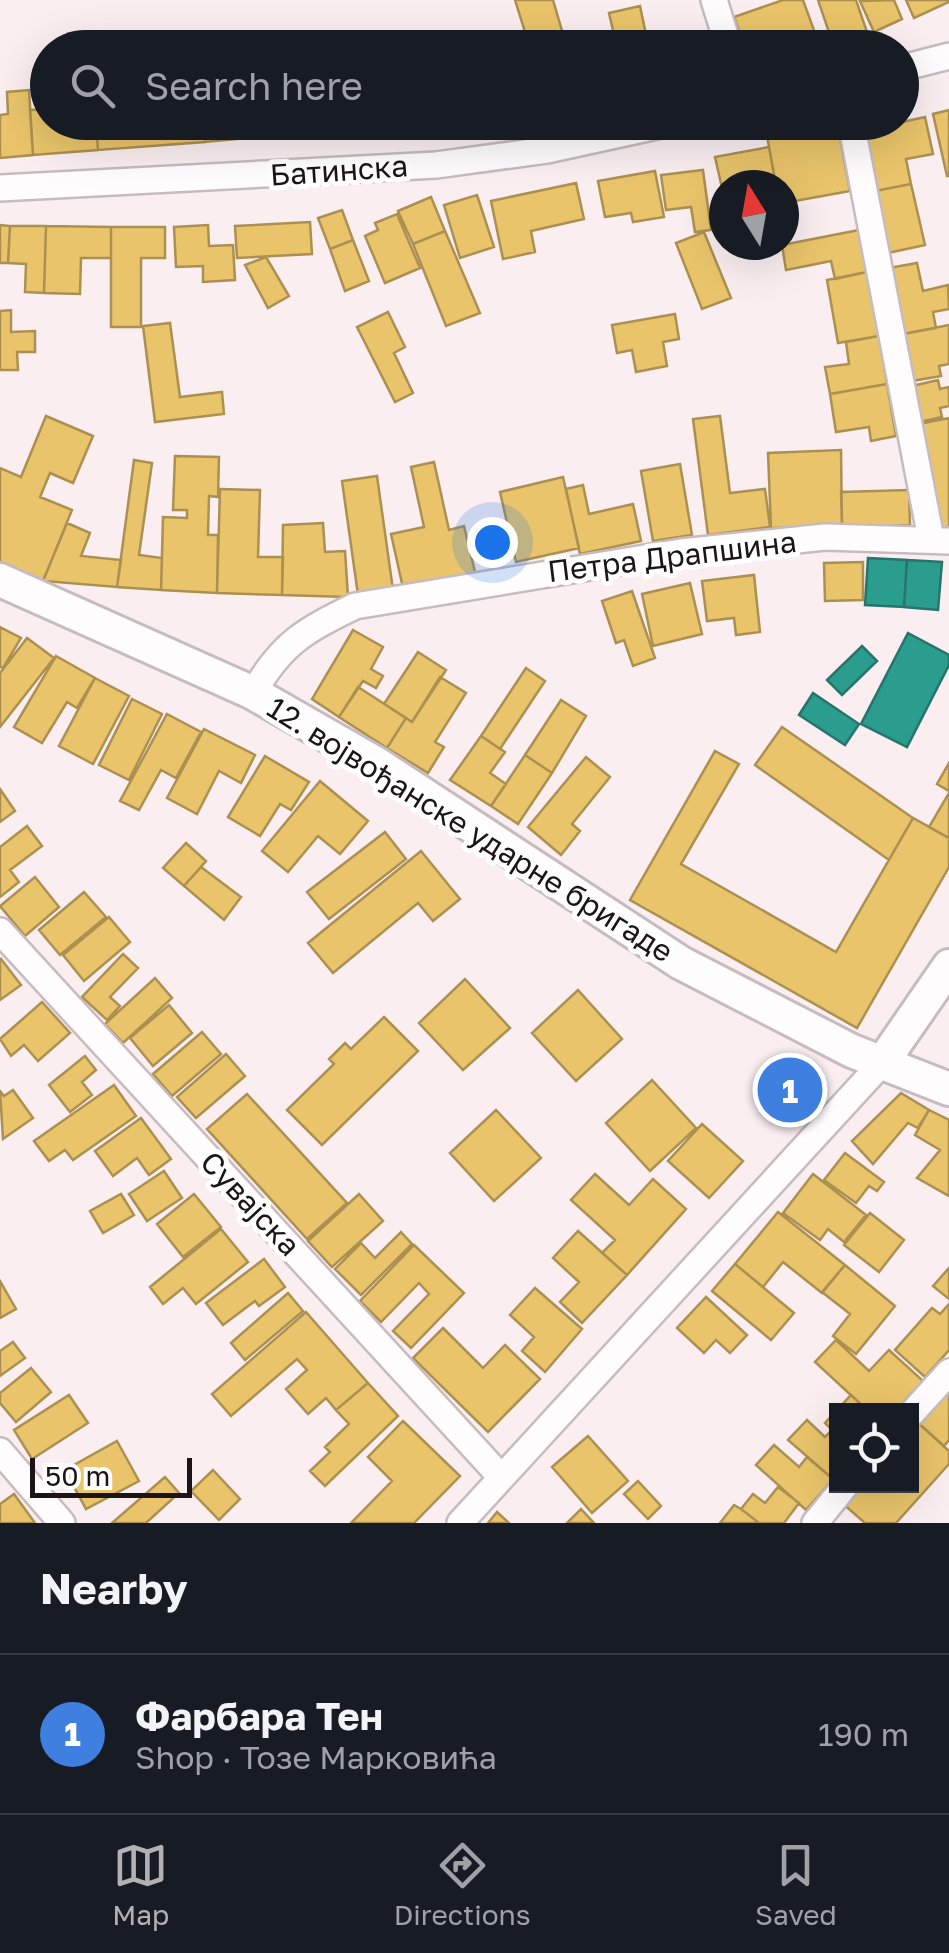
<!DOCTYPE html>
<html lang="en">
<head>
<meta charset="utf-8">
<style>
	:root { --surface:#171b24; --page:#20242c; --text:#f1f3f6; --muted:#9ea1a6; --line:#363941; --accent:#b4b1b4 }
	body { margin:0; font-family:"Golos Text",sans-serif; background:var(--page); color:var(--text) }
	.controls { position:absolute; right:30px; bottom:30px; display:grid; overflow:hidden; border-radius:0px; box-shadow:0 10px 40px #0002 }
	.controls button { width:90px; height:90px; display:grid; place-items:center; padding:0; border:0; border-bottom:2px solid var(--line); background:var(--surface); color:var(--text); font:50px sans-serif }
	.compass { position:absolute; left:709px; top:170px; width:90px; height:90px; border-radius:50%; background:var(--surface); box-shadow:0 10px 40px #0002; rotate:349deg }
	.scale { position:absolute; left:30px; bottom:25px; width:162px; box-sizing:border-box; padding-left:10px; border:5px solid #1c1517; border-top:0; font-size:28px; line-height:35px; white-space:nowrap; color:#1c1517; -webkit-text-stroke:8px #fff; paint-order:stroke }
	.you { position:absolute; left:492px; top:542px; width:35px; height:35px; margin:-25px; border:8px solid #fff; border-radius:50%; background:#1a73e8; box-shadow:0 0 0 15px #1a73e833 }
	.badge { display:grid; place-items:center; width:65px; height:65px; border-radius:50%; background:var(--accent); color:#fff; font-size:32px; font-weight:700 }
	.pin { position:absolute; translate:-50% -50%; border:5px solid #fff; box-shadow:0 2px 10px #0006 }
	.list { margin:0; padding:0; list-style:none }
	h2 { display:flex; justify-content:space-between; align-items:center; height:130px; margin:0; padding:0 40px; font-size:42px }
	h2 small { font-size:32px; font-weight:400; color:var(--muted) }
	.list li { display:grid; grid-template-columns:65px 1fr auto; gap:30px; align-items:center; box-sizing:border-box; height:160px; padding:0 40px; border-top:2px solid var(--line) }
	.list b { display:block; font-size:38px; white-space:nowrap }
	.list p { margin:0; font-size:32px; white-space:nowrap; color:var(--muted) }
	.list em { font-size:32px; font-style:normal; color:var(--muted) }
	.icon { flex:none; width:55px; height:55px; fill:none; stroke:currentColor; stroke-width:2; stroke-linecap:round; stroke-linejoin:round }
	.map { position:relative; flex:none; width:949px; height:1523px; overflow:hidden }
	.search { position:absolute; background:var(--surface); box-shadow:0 10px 40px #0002; left:30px; right:30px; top:30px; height:110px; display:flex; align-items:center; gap:25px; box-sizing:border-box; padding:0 35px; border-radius:55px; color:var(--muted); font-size:38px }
	.sheet { height:290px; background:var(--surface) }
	nav { display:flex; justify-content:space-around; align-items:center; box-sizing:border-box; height:140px; border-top:2px solid var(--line); background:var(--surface); font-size:28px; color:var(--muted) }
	nav a { display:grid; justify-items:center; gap:5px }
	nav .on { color:var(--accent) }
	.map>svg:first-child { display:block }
</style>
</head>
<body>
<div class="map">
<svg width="949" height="1523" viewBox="0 0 949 1523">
	<rect width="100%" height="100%" fill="#faeef1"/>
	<path fill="#e9c46a" stroke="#ac9051" stroke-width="2.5" d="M515,0h38l14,48h-37z
		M783,0h20l17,47 -75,1 -11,-31z
		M818,0h38l11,32 -34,12z
		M894,0l8,19 -28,13 -14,-31z
		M906,0h43v2l-35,16z
		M640,6l8,38 47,-10 3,14h-81l-8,-35z
		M614,34l3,14h-34l-1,-7z
		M150,42v6h-28v-4z
		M29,90l4,65 -33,3v-43l8,-1 -1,-22z
		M48,109v13h48l2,28 -65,5 -3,-45z
		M949,110v66h-2l-14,-62z
		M925,117l8,37 -27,5 5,25 -36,7 -14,-60z
		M96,122h108l1,20 -107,8z
		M204,122h87l1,12 -87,8z
		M291,122h56l1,7 -56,5z
		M360,122h70v4l-69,4z
		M837,122l13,69 -66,12v-18h-8l-9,-49z
		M769,147l7,38 -54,3 -7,-31z
		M703,170l8,60 -16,2 -4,-25 -25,3 -5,-35z
		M655,171l9,46 -31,5 -2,-9 -26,4 -7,-36z
		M576,183l8,36 -53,12 4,21 -32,7 -12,-58z
		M911,184l14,61 -37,8 -13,-62z
		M477,195l17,52 -34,11 -16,-53z
		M431,197l14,34 -32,13 -15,-33z
		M342,210l11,30 -23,9 -12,-31z
		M397,214l23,54 -35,15 -20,-47 13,-6 -3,-7z
		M310,222l2,32 -75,4 -2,-32z
		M0,225l10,1 -2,37h-8z
		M208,225l1,21 24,-1 2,35 -32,2v-16l-27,1 -2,-40z
		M10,226h36l-2,67 -19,-1 1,-28 -18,-1z
		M46,226l65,1v31h-30l-1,36 -36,-1z
		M111,227h54v31h-24v69h-30z
		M859,230l8,42 -32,7 -4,-18 -45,9 -4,-25z
		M445,231l35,82 -34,13 -33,-82z
		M704,232l27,66 -29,11 -26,-66z
		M353,240l16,41 -24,10 -15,-42z
		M266,257l23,39 -21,12 -23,-43z
		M917,263l6,28 25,-6 1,24 -16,3 3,16 -33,6 -14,-66z
		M867,272l12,64 -41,7 -11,-63z
		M11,310v22l24,-1v21h-18l1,18h-18v-59z
		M388,312l17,35 -11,6 19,40 -18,9 -38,-75z
		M675,314l4,25 -16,3 4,24 -31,6 -4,-22 -15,3 -5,-28z
		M170,323l10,74 42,-5 2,22 -69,8 -12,-96z
		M949,325v39l-10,2 2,10 -29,5 -9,-47z
		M879,336l8,48 -57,10 -5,-27 24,-3 -3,-22z
		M938,380l2,9 9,-2v19l-9,2 2,9 -22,5 -8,-36z
		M887,384l9,52 -25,5 -2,-14 -33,5 -6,-38z
		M46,416l47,20 -20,47 -23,-10 -10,24 32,13 -29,71 -43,-17v-96l21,9z
		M720,416l10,77 35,-4 5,38 -62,8 -15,-116z
		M949,418v115l-6,-1 -24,-108z
		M841,450l1,77 -71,1 -3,-75z
		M175,456l44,1 -1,40 -9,-1 -1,39h10l-1,58 -56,-3 2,-73 24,1v-8h-14z
		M134,460l18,3 -13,92 23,3 -1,32 -44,-3z
		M434,462l15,68 15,-4 11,46 -72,16 -12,-54 33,-7 -13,-60z
		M680,464l12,71 -39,6 -12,-70z
		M377,476l16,114 -35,5 -16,-114z
		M563,477l16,71 -63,14 -16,-70z
		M583,485l6,29 44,-10 8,37 -61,13 -14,-65z
		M220,489l40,1 -2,67h25l-1,38 -65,-2z
		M909,490l1,35 -68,2 -1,-35z
		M67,523l23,10 -9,23 40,4 -4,27 -74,-6z
		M323,523l2,29 20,-1 3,46 -66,-2 1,-70z
		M863,562v38l-38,1 -1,-38z
		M754,575l6,57 -24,3 -2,-17 -27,3 -5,-40z
		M690,583l12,51 -49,12 -11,-52z
		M632,591l23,67 -22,8 -9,-26 -8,3 -14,-42z
		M0,627l21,11 -18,30 -3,-1z
		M353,630l30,17 -12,22 12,7 -7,12 -13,-7 -24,36 -27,-18z
		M27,638l27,20 -54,69v-54z
		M418,652l28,18 -34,52 -28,-18z
		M56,656l39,22 -18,30 -10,-6 -25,41 -28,-16z
		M526,668l19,13 -45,68 -19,-13z
		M440,677l26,16 -31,49 9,5 -16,26 -41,-25 19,-30 6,4z
		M95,678l34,18 -36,68 -34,-18z
		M358,687l48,31 -19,30 -48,-31z
		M132,699l30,15 -33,66 -30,-15z
		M561,700l25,16 -34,57 -27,-18z
		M167,714l34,18 -25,46 -15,-8 -22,40 -19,-9z
		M782,727l131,91 -24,42 -134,-95z
		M204,729l51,26 -14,28 -22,-12 -22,43 -30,-16z
		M481,736l24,16 -15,21 16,11 -15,22 -41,-26z
		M715,751l24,13 -58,100 155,88 77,-134 36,20v29l-92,161 -227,-128z
		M525,755l27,18 -34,51 -27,-18z
		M265,756l44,26 -18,28 -11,-6 -20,32 -32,-19z
		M586,757l24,20 -38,47 8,7 -19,24 -33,-28z
		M949,763v28l-12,-7z
		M320,781l48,40 -28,33 -22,-18 -30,36 -26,-21z
		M0,789l15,22 -15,11z
		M949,793v45l-20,-11z
		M27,826l15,20 -32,24 9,12 -19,15v-50z
		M385,832l21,27 -77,60 -22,-27z
		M186,843l20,18 -22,25 -21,-18z
		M421,851l39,48 -27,22 -15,-18 -85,70 -25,-30z
		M201,867l40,30 -17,23 -40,-34z
		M35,877l24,30 -34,29 -25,-30z
		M84,892l22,25 -46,38 -21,-25z
		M109,917l21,25 -46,39 -21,-26z
		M123,954l15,14 -28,29 10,9 -13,14 -25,-23z
		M1,959l20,26 -21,15v-40z
		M155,978l17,20 -49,45 -18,-19z
		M465,979l45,49 -47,42 -44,-47z
		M578,990l44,49 -46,42 -44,-48z
		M42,1002l28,31 -32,28 -14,-16 -13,11 -11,-17z
		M169,1005l23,28 -39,33 -23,-28z
		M384,1017l34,34 -96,94 -35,-35 47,-46 -5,-5 16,-16 6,6z
		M202,1032l19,22 -49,42 -19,-22z
		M226,1054l19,22 -49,42 -19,-21z
		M85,1056l11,14 -14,12 10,13 -22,17 -21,-27z
		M652,1080l44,48 -46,43 -44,-48z
		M114,1085l22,31 -63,44 -8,-10 -16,11 -15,-20z
		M13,1090l20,28 -30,21 -3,-48 4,5z
		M901,1093l28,17 -11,18 -10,-5 -35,41 -21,-23z
		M247,1094l100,109 -40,36 -100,-110z
		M496,1110l45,48 -47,43 -44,-48z
		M929,1110l20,10v76l-32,-18 23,-28 -25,-15z
		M141,1118l30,41 -22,16 -12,-17 -24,18 -18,-25z
		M702,1124l41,37 -34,37 -41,-37z
		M845,1153l39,29 -7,9 -8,-5 -13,17 -32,-23z
		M164,1171l18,27 -35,23 -18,-27z
		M595,1174l34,31 24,-26 33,30 -59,66 -25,-22 13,-13 -44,-40z
		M813,1174l53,41 -22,27 -16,-13 -8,11 -37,-27z
		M121,1194l13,21 -31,18 -13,-22z
		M194,1194l27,33 -38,30 -26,-33z
		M359,1194l24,27 -51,46 -24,-26z
		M778,1212l67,53 -23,28 -39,-31 -20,25 -28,-23z
		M870,1213l34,27 -25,32 -35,-27z
		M221,1229l27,33 -52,42 -13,-16 -20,16 -13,-17z
		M578,1231l49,44 -45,48 -22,-21 19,-20 -26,-24z
		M401,1232l11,12 -51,51 -26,-26 26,-26 14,15z
		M414,1245l50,48 -53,55 -18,-17 36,-37 -10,-11 -38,39 -21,-21z
		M264,1259l21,28 -26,19 -4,-5 -32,24 -17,-22z
		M735,1264l59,49 -23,27 -59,-49z
		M845,1265l50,41 -39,48 -23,-18 17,-22 -28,-22z
		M949,1268v31l-16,-13z
		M0,1281l16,28 -16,9z
		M535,1288l47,41 -37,43 -23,-21 12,-14 -24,-22z
		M288,1293l15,18 -58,49 -14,-17z
		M706,1297l41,38 -17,18 -14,-13 -12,13 -27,-25z
		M949,1304v46l-24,27 -30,-27 37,-42 8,6z
		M306,1312l62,71 -32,27 -10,-12 -18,16 -22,-25 21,-19 -10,-11 -66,57 -19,-22z
		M443,1328l40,40 22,-23 35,34 -52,53 -75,-74z
		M836,1340l33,31 20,-21 34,31 -27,29h-29l-52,-48z
		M13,1342l12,16 -25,18v-25z
		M31,1368l20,24 -35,30 -16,-19v-10z
		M368,1383l30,33 -73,70 -15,-15 20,-19 -5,-5 24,-23 -13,-14z
		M944,1389l5,4v47l-5,6 -28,-25z
		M69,1395l19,28 -56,36 -18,-29z
		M851,1395l16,15h-31v24l-11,-11z
		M807,1420l18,17 7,-7 4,4 -3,45 -45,-39z
		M403,1421l57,55 -46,47h-63l41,-42 -24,-24z
		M916,1421l33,30v13l-53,59h-31l-23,-20 16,-17h54v-60z
		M588,1436l40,45 -36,32 -40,-46z
		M117,1441l22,40 -53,28 -21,-39z
		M774,1445l25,22 8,-10 26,22 -27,31 -50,-45z
		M213,1470l27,29 -21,21 -28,-29z
		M165,1477l14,16 -33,30h-34z
		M638,1481l23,25 -13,13 -24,-25z
		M778,1487l21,16 -15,20h-25l-18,-14 12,-15 12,9z
		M14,1494l21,29h-35v-19z
		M734,1505l7,4 18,14h-39z
		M581,1509l13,14h-27z
		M497,1512l12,11h-21z"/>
	<path fill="#2a9d8f" stroke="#26746b" stroke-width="2.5" d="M868,558l39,2 -3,47 -39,-2z
		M907,560l35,2 -4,48 -34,-3z
		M908,633l41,22v10l-42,82 -46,-23z
		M862,646l15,15 -35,34 -15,-15z
		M813,693l46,31 -14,21 -46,-30z"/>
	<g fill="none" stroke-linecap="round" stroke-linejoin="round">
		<g stroke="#c6bcbf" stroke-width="30">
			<path id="minor" d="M714,0l15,48
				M902,68l47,-12
				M851,122l80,417
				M0,188l436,-23 111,-15 128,-28
				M253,693c29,-50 51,-62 102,-87l326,-54 144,-15 124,4
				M0,931l501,546
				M912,1413l37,-41
				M0,1451l62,72
				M460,1523l422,-460
				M815,1523l30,-37"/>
		</g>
		<g stroke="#c6bcbf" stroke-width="38">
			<path id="major" d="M0,580l253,113 124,71 304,199 171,88 97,38
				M882,1063l67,-97"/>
		</g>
		<use href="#minor" stroke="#fefcfd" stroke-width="25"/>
		<use href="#major" stroke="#fefcfd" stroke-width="32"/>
	</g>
	<g text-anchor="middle" stroke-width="10" stroke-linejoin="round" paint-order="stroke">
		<g font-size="30" fill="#1c1517" stroke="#fff">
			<text transform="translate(339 171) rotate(-4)" y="10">Батинска</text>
			<text transform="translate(672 557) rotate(-7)" y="10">Петра Драпшина</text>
			<text transform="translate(470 830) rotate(32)" y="10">12. војвођанске ударне бригаде</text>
			<text transform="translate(250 1204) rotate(47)" y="10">Сувајска</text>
		</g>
	</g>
</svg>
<div class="controls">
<button><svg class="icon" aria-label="locate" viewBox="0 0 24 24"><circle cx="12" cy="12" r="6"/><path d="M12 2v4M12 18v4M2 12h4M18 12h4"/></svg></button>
</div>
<svg class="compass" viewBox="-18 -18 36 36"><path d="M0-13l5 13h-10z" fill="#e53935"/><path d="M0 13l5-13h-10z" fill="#9ea1a6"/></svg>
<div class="scale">50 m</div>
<div class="you"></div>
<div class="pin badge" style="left:790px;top:1090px;background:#3f7fe0">1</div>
<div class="search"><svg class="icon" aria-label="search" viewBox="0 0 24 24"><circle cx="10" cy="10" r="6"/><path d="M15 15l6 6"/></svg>Search here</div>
</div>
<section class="sheet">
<h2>Nearby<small></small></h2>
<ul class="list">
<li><span class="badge" style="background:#3f7fe0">1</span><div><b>Фарбара Тен</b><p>Shop · Тозе Марковића</p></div><em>190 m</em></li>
</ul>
</section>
<nav>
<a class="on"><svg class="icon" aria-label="map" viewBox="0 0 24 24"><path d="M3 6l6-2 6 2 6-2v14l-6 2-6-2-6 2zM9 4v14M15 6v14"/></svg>Map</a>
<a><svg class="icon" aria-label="directions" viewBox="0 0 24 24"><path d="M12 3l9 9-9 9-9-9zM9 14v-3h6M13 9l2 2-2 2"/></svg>Directions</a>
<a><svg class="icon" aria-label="saved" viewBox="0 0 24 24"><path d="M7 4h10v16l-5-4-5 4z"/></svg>Saved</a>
</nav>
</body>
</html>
